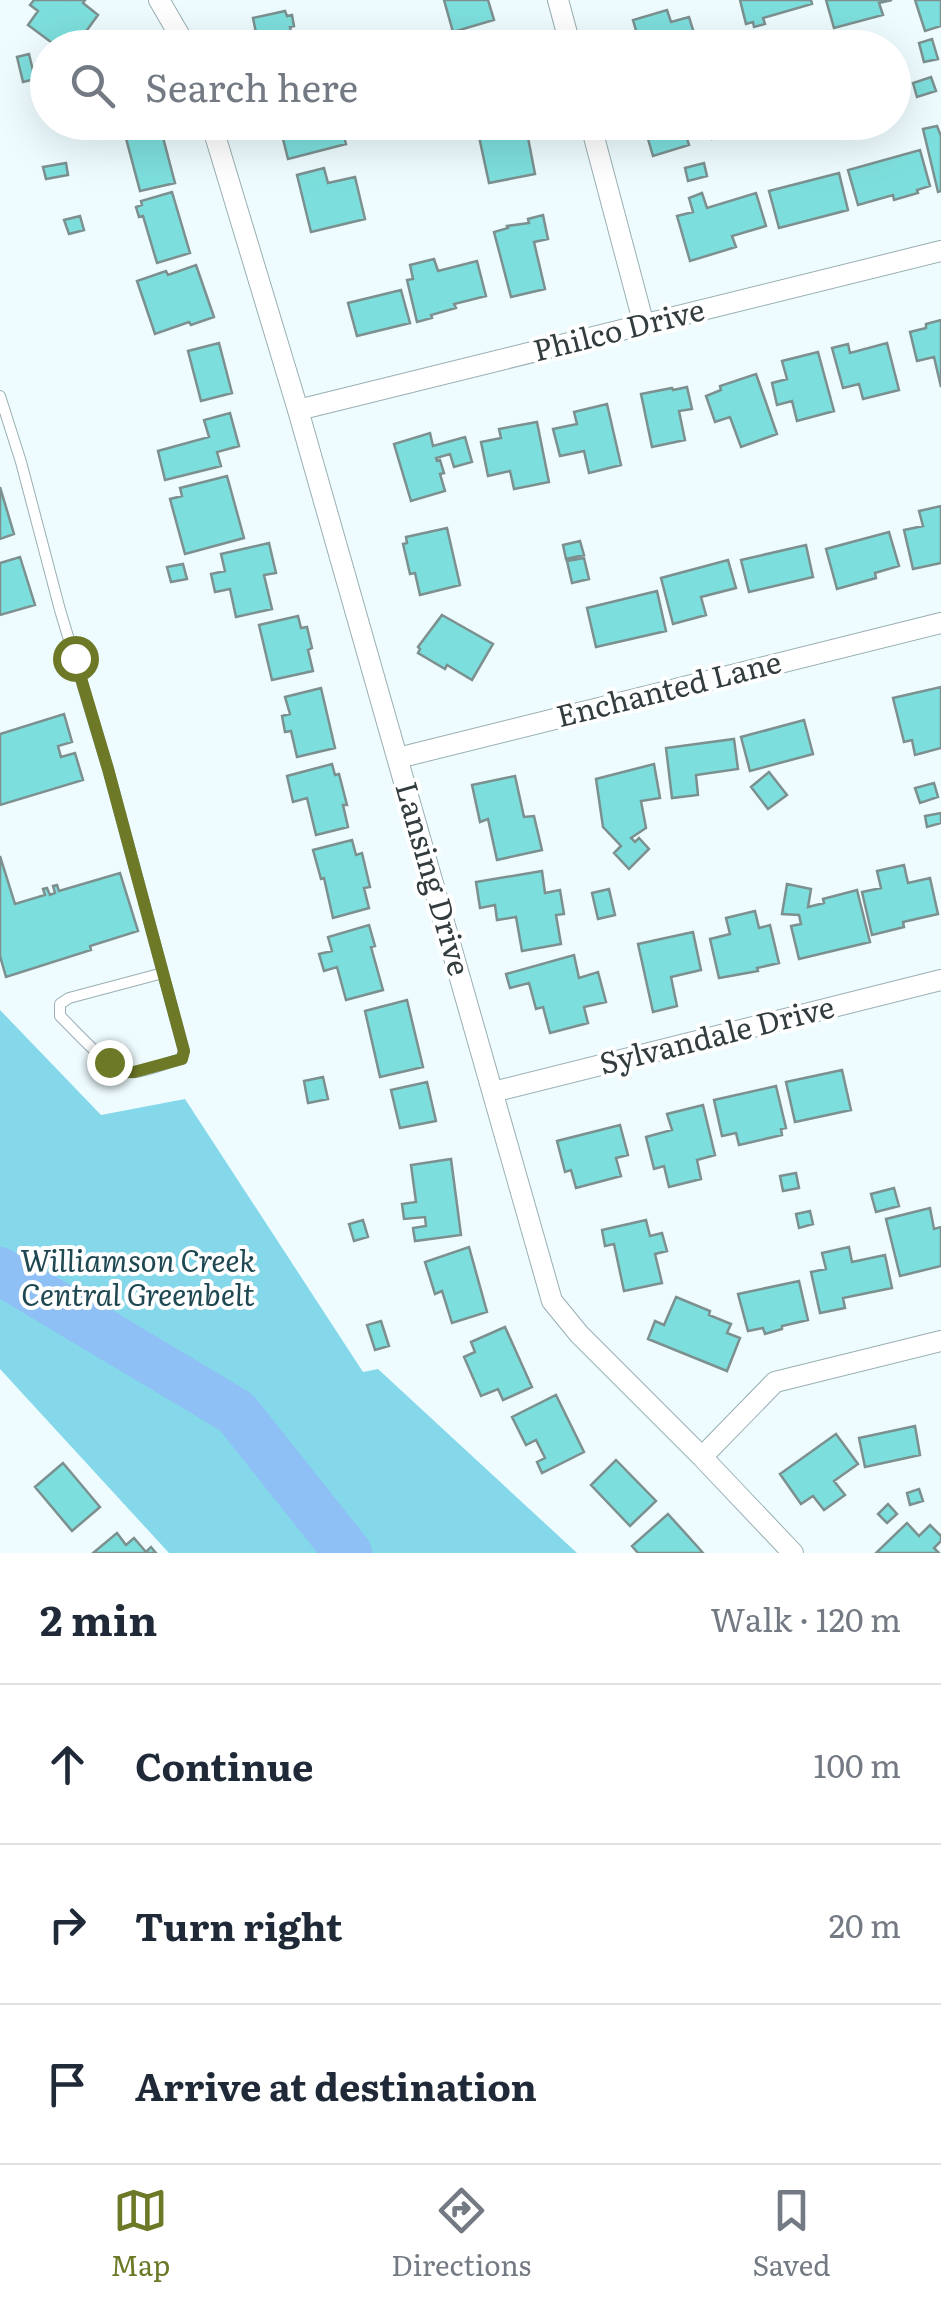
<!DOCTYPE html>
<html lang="en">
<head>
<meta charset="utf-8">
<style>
	:root { --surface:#fff; --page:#f6f6f7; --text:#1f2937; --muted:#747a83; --line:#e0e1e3; --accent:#6d7926 }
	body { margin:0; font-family:Literata,serif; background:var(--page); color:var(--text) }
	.stop { position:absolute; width:30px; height:30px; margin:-22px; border:8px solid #6d7926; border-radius:50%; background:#fff }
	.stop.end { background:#6d7926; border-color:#fff; box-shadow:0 2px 10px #0008 }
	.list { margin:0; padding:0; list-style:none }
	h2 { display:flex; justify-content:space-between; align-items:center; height:130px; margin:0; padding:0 40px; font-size:42px }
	h2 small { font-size:32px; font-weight:400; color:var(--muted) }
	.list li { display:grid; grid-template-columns:65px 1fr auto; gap:30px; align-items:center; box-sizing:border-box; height:160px; padding:0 40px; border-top:2px solid var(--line) }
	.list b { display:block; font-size:38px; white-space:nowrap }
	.list em { font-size:32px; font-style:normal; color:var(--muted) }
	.icon { flex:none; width:55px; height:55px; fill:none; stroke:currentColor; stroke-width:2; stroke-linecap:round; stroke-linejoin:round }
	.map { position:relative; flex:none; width:941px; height:1553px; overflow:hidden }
	.search { position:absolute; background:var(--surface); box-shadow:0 10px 40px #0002; left:30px; right:30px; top:30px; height:110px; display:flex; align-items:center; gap:25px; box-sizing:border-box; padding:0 35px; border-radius:55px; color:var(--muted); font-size:38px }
	.sheet { height:610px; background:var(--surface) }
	nav { display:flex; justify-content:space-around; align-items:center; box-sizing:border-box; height:140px; border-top:2px solid var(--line); background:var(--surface); font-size:28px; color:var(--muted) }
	nav a { display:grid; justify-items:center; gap:5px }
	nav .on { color:var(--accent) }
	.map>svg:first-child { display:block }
</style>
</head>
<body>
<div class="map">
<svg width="941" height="1553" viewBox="0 0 941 1553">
	<rect width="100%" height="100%" fill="#eefcff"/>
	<path fill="#84d8ea" d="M0,1010l101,105 84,-16 178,273 15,-3 199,184h-408l-169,-184z"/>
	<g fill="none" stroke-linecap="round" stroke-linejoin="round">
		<path stroke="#8ec0f6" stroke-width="48" d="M0,1271l236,141 112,141"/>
	</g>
	<path fill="#7ddfdd" stroke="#7b908f" stroke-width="2.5" d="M34,0h51l-2,3 15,12 -24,33h-15l-31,-23 10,-14 -8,-6z
		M444,0h44l6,20 -41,12z
		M740,0h71l1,4 -49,14 2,6 -11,3 -1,-5 -7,2z
		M826,0h66l-13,3 4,12 -49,13z
		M915,0h26v26l-16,5z
		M667,10l4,12 18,-5 9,29 -57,2 -8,-28z
		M285,11l2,5 5,-1 2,11 -4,1 4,21h-35l-6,-30z
		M495,37l2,11h-38v-2z
		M932,39l6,20 -14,3 -5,-19z
		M29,54l6,25 -12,3 -6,-25z
		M931,77l5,14 -19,6 -4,-14z
		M141,122h11l3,9 6,-1 14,53 -35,8 -17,-64z
		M340,122l6,22 -58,15 -9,-36z
		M490,122h35l10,52 -46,9 -11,-51 13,-2z
		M643,122h58l1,5 -17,5 4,13 -36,11z
		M718,122h5l4,13 -15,4 -4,-13z
		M937,126l4,10v55l-3,1 -15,-63z
		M920,150l10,36 -13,4 1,3 -24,7 -1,-5 -35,10 -10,-35z
		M66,163l2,12 -22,4 -3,-12z
		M704,163l3,13 -19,5 -3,-13z
		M324,168l4,15 27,-6 10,42 -54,13 -14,-57z
		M839,173l9,37 -69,18 -10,-37z
		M172,192l18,61 -33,10 -14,-47 -4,1 -3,-10 6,-2 -1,-4z
		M702,193l5,15 49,-15 10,33 -34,10 4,11 -46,14 -13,-45 16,-4 -4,-14z
		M543,215l5,24 -14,3 11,47 -34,8 -17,-65 14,-4 -1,-2 22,-3 -1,-4z
		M80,216l4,14 -15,4 -5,-14z
		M434,259l4,12 39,-10 9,35 -32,8 2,4 -25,7 1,3 -15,4 -10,-42 6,-1 -3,-14z
		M196,265l18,52 -23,8 -2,-3 -34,12 -18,-53 29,-10 2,4z
		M401,290l9,33 -53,13 -9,-33z
		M941,320v67l-7,-30 -17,4 -7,-29 16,-4v-4z
		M219,343l13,50 -31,8 -13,-50z
		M887,343l12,47 -36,9 -4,-15 -16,4 -11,-40 16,-4 2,9z
		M818,352l16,59 -37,10 -5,-20 -15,4 -5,-22 15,-4 -5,-18z
		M756,374l21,60 -36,13 -11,-30 -15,5 -9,-26 15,-6 -1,-4z
		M687,387l5,22 -13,2 6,29 -33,7 -11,-53 31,-6 1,2z
		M607,404l14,61 -32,8 -5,-22 -24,5 -7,-27 24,-5 -3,-12z
		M230,413l9,33 -22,6 4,14 -56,14 -7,-29 51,-14 -5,-17z
		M537,422l12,60 -35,7 -4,-18 -22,5 -7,-34 20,-4 -2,-9z
		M430,433l3,13 32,-9 7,25 -18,5 -4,-13 -14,4 1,3 3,-1 4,13 -4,1 5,17 -34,10 -17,-57z
		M227,476l17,62 -59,16 -15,-55 12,-3 -2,-8z
		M0,487l14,47 -14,5z
		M941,506v57l-28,6 -9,-39 19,-4 -4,-15z
		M447,528l13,57 -40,10 -5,-22 -5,1 -7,-30 4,-1 -1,-6z
		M889,532l10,34 -24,7 1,5 -39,11 -11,-40z
		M580,541l4,14 -18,4 -3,-14z
		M269,543l7,30 -12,2 8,34 -36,8 -6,-28 -15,3 -4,-18 14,-3 -4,-17z
		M806,545l7,32 -64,15 -8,-32z
		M20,557l15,48 -35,10v-52z
		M584,558l5,21 -17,4 -5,-22z
		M728,560l8,28 -35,9 5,18 -33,9 -12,-46z
		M183,564l4,15 -16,3 -4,-15z
		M657,591l9,40 -70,16 -9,-39z
		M442,615l51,29 -21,36 -25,-15 -2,4 -27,-16 2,-4 -2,-2z
		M298,616l3,12 6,-1 5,21 -4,2 5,21 -41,9 -13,-55z
		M941,687v61l-26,7 -3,-15 -8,2 -11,-44z
		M321,688l14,60 -38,9 -6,-26 -6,1 -3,-16 8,-2 -5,-17z
		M64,714l8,28 -14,4 3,11 14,-4 8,27 -83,25v-71z
		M804,720l9,34 -63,17 -9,-34z
		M734,739l4,30 -42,6 2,20 -26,3 -6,-50z
		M332,764l3,11 4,-1 8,31h-4l5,22 -32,8 -9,-37 -14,4 -6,-26z
		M654,764l6,34 -19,3 5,27 -15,10 4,4 4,-4 10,11 -20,20 -15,-16 7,-7 -18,-19 -7,-48z
		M769,772l18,23 -19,14 -17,-22z
		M515,776l9,41 10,-1 8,34 -45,10 -9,-41 -8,3 -8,-37z
		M934,783l4,14 -18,6 -5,-15z
		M941,813v10l-14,4 -2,-11z
		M352,840l4,15 6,-2 8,34 -6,1 5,20 -36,10 -9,-40 -3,1 -8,-29z
		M0,856l15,48 30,-9 -2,-6 4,-1 3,7 5,-2 -2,-7 4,-1 2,6 61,-18 18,58 -48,15 1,4 -85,27 -6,-21z
		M904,865l4,18 22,-5 8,36 -35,8 1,5 -32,8 -10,-43 19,-4 -4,-17z
		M542,871l3,22 15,-3 4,24 -8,1 5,29 -39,7 -6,-34 -19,3 -2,-15 -15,3 -4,-26z
		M787,884l24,5 -3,18 16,-4 -1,-4 34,-9 13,52 -71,17 -8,-33 10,-2 -2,-9 -17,-1z
		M609,889l6,26 -17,4 -6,-26z
		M755,911l4,17 11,-3 9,38 -22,5 1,3 -39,7 -9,-39 20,-5 -4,-16z
		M369,925l6,21 -4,1 12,43 -37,10 -9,-33 -13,4 -5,-17 13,-3 -4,-14z
		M693,932l8,38 -30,7 6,29 -24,6 -15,-68z
		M574,955l5,23 19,-6 8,30 -22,5 4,16 -38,10 -7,-26 -7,2 -7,-26 -19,5 -4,-14z
		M407,1000l16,67 -43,10 -15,-66z
		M842,1070l9,40 -56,12 -9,-40z
		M323,1077l5,22 -20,4 -4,-22z
		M427,1082l9,39 -36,7 -9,-38z
		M776,1086l10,42 -5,1 1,6 -43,10 -3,-12 -14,3 -8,-36z
		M703,1105l12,50 -18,5 4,19 -32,8 -5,-21 -10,3 -8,-32 26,-7 -5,-16z
		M620,1125l8,30 -12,3 5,18 -45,12 -5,-18 -6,2 -8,-31z
		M451,1159l10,76 -46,6 -2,-13 13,-2 -1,-9 -21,2 -2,-15 14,-2 -5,-37z
		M796,1173l3,15 -16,3 -3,-15z
		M894,1188l5,18 -23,6 -5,-18z
		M930,1208l4,21 7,-2v39l-41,10 -14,-57z
		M810,1211l3,13 -14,4 -3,-14z
		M363,1220l5,17 -14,4 -5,-17z
		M646,1220l4,16 12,-3 5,18 -12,3 7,29 -38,8 -10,-47 -9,2 -3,-16z
		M469,1247l18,65 -35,11 -10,-32 -7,3 -10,-32z
		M849,1247l3,15 33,-7 7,33 -49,10 2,10 -25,5 -9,-41 15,-3 -4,-16z
		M799,1281l9,39 -26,6v3l-17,5 -2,-6 -15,3 -10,-37z
		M676,1297l34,14 -1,4 22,9 -4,9 13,5 -13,33 -79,-32 7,-18 9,4z
		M381,1321l8,25 -14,4 -8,-25z
		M505,1327l27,60 -29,13 -5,-11 -17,7 -17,-39 11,-5 -4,-10z
		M556,1395l28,57 -42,21 -5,-11 8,-4 -9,-18 -10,5 -14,-28z
		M915,1426l5,29 -55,12 -6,-29z
		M836,1434l22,30 -24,17 11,14 -21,15 -11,-14 -12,8 -21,-30z
		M616,1460l40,41 -26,25 -39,-41z
		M63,1463l37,44 -28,24 -37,-44z
		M919,1489l4,12 -13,4 -3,-12z
		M888,1504l9,10 -10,9 -9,-9z
		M668,1514l28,31 7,8h-65l-6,-7z
		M907,1523l12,13 11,-11 11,11v5l-7,7 5,5h-63z
		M117,1533l9,12 8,-7 12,14 5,-5 5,6h-63z"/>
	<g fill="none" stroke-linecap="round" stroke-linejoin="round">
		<g stroke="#99afb3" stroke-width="12">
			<path id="service" d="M0,396l21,66 39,148 48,159 76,282 -3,8c-15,4 -30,11 -46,13 -22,4 -59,-41 -75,-56v-12l9,-6 94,-25"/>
		</g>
		<g stroke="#99afb3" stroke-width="22">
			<path id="minor" d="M159,0l28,48
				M558,0l13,48
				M211,122l87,288 254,891 27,33 123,123 91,96
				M590,122l54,203
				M298,410l643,-159
				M398,758l543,-135
				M493,1092l448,-112
				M702,1457l73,-75 166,-41"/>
		</g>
		<use href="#service" stroke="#fff" stroke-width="10"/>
		<use href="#minor" stroke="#fff" stroke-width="20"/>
	</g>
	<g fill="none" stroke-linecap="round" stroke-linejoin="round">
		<path stroke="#6d7926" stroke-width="12" d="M75,658l33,111 76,282 -2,8 -48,13h-10l-15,-10"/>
	</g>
	<g text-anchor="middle" stroke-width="8" stroke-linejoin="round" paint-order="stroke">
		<g font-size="30" fill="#333c3e" stroke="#fff">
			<text transform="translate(619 331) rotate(-14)" y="10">Philco Drive</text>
			<text transform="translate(669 690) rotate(-14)" y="10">Enchanted Lane</text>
			<text transform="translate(432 879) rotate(74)" y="10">Lansing Drive</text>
			<text transform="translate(717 1036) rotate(-14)" y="10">Sylvandale Drive</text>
		</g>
		<g font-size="30" font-style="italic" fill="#1f4952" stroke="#fff">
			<text x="138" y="1272">Williamson Creek<tspan x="138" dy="34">Central Greenbelt</tspan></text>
		</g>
	</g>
</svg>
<div class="stop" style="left:75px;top:658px"></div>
<div class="stop end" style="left:109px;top:1062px"></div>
<div class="search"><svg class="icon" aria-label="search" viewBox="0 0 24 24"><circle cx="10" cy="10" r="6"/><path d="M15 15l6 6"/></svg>Search here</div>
</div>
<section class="sheet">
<h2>2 min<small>Walk · 120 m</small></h2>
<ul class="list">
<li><svg class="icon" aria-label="ahead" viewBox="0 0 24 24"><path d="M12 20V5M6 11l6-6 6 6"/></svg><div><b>Continue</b></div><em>100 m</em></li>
<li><svg class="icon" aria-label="right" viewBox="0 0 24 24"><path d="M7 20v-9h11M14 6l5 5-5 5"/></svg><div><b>Turn right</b></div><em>20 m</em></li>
<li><svg class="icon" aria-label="arrive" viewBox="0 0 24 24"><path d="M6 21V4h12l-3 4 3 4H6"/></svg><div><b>Arrive at destination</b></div></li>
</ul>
</section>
<nav>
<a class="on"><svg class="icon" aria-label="map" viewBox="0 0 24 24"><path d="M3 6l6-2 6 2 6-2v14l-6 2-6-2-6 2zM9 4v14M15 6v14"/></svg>Map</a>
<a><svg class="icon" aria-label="directions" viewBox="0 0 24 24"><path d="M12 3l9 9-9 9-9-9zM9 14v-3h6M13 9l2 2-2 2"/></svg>Directions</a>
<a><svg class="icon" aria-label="saved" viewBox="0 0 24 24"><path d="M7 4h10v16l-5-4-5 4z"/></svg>Saved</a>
</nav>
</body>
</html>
